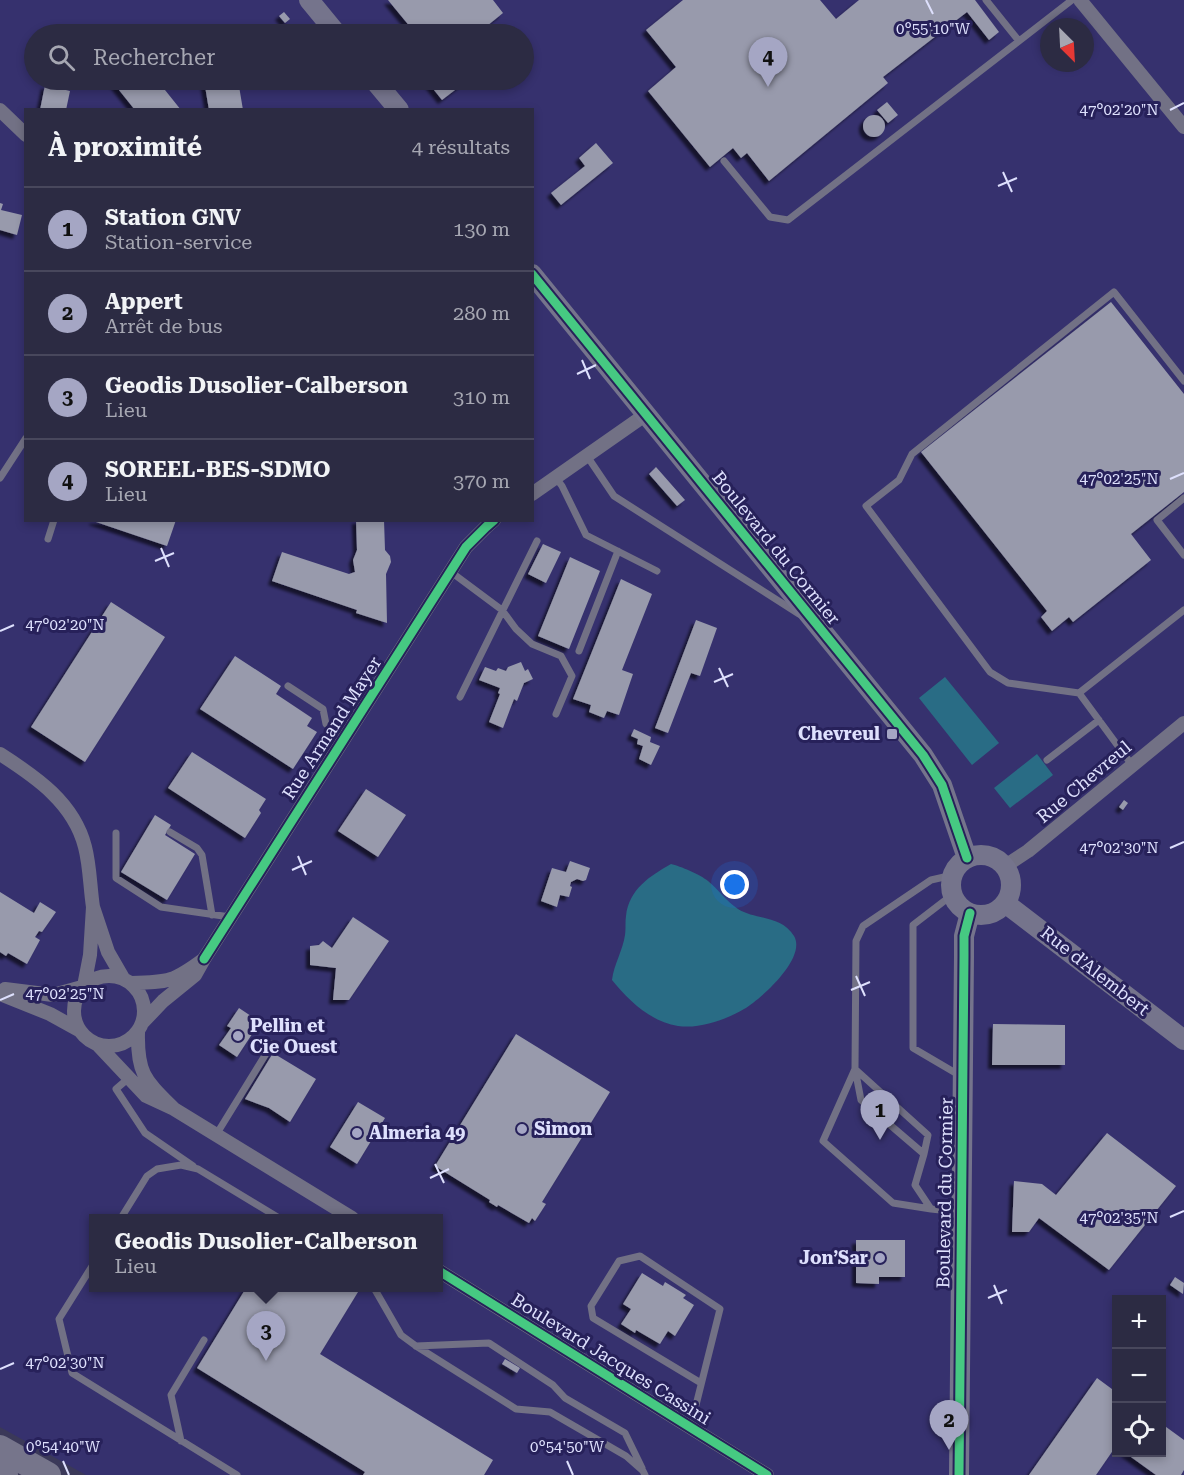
<!DOCTYPE html>
<html lang="fr">
<head>
<meta charset="utf-8">
<style>
	:root { --surface:#2c2b43; --page:#38374e; --text:#f1f3f6; --muted:#a6a7b2; --line:#48475c; --accent:#a5a6c4 }
	body { margin:0; font-family:"Roboto Serif",serif; background:var(--page); color:var(--text) }
	.controls { position:absolute; right:18px; bottom:18px; display:grid; overflow:hidden; border-radius:0px; box-shadow:0 3px 9px #0003 }
	.controls button { width:54px; height:54px; display:grid; place-items:center; padding:0; border:0; border-bottom:2px solid var(--line); background:var(--surface); color:var(--text); font:30px sans-serif }
	.compass { position:absolute; left:1040px; top:18px; width:54px; height:54px; border-radius:50%; background:var(--surface); box-shadow:0 3px 9px #0003; rotate:156deg }
	.you { position:absolute; left:735px; top:885px; width:21px; height:21px; margin:-15px; border:4px solid #fff; border-radius:50%; background:#1a73e8; box-shadow:0 0 0 9px #1a73e833 }
	.badge { display:grid; place-items:center; width:39px; height:39px; border-radius:50%; background:var(--accent); color:#111; font-size:20px; font-weight:700 }
	.pin { position:absolute; translate:-50% -50px; filter:drop-shadow(0 2px 3px #0008) }
	.pin::after { content:''; position:absolute; top:32px; width:21px; height:18px; background:inherit; clip-path:polygon(0 0,100% 0,50% 100%) }
	.popup { position:absolute; left:89px; top:1214px; width:354px; height:78px; box-sizing:border-box; display:grid; place-content:center; border-radius:0px; background:var(--surface); filter:drop-shadow(0 2px 4px #0005); font-size:20px; white-space:nowrap; color:var(--muted) }
	.popup b { font-size:22px; color:var(--text) }
	.popup::after { content:''; position:absolute; left:50%; top:100%; margin-left:-12px; border:12px solid transparent; border-top-color:var(--surface) }
	.list { margin:0; padding:0; list-style:none }
	h2 { display:flex; justify-content:space-between; align-items:center; height:78px; margin:0; padding:0 24px; font-size:26px }
	h2 small { font-size:20px; font-weight:400; color:var(--muted) }
	.list li { display:grid; grid-template-columns:39px 1fr auto; gap:18px; align-items:center; box-sizing:border-box; height:84px; padding:0 24px; border-top:2px solid var(--line) }
	.list b { display:block; font-size:22px; white-space:nowrap }
	.list p { margin:0; font-size:20px; white-space:nowrap; color:var(--muted) }
	.list em { font-size:20px; font-style:normal; color:var(--muted) }
	.icon { flex:none; width:33px; height:33px; fill:none; stroke:currentColor; stroke-width:2; stroke-linecap:round; stroke-linejoin:round }
	.map { position:relative; flex:none; width:1184px; height:1475px; overflow:hidden }
	.search { position:absolute; background:var(--surface); box-shadow:0 3px 9px #0003; left:24px; top:24px; width:510px; height:66px; display:flex; align-items:center; gap:15px; box-sizing:border-box; padding:0 21px; border-radius:33px; color:var(--muted); font-size:22px }
	.panel { position:absolute; background:var(--surface); box-shadow:0 3px 9px #0003; left:24px; top:108px; width:510px; height:414px; border-radius:0px }
	.map>svg:first-child { display:block }
</style>
</head>
<body>
<div class="map">
<svg width="1184" height="1475" viewBox="0 0 1184 1475">
	<defs>
		<filter id="shadow"><feDropShadow dx="-4" dy="4" stdDeviation="1.5" flood-color="#0009"/></filter>
	</defs>
	<rect width="100%" height="100%" fill="#3b3959"/>
	<path fill="#36316e" fill-rule="evenodd" d="M0,0h1184v1475h-1098l-86,-48zM1049,27h36v36h-36zM34,34h490v46h-490zM26,110h506v410h-506zM94,1218h345v70h-345zM1116,1300h46v152h-46z"/>
	<path fill="#296c85" d="M945,677l54,66 -27,22 -53,-67z
		M1037,754l16,21 -43,33 -16,-20z
		M671,864c9,2 30,11 37,17 11,9 18,20 30,28 17,11 43,6 56,27 13,22 -33,63 -50,73 -19,11 -44,20 -66,17 -27,-4 -50,-26 -66,-46 2,-16 11,-30 13,-45 1,-7 0,-13 1,-19 3,-27 24,-40 45,-52z"/>
	<path fill="#989aac" filter="url(#shadow)" d="M388,0h105l10,13 -26,21h-61z
		M683,0h137l16,19 23,-19h116l24,32 -10,8 -22,-28 -84,65 5,6 -119,98 -22,-28 -6,5 -8,-10 -23,19 -62,-76 28,-24 -30,-37z
		M284,12l6,7 -5,4 -6,-7z
		M111,80h46l24,30h-46z
		M204,80h34l5,30h-34z
		M426,80h42l-26,20z
		M45,85l25,6 -4,19h-26z
		M887,102l11,13 -10,8 -11,-13z
		M863 126a11 11 0 1 1 22 0a11 11 0 1 1-22 0Z
		M596,143l17,20 -52,42 -10,-12 34,-27 -6,-8z
		M0,203l3,1 -2,6 21,5 -5,20 -17,-5z
		M1111,302l73,92v98l-53,42 20,26 -78,62 -4,-5 -17,14 -11,-14 6,-6 -126,-159z
		M656,467l29,33 -8,6 -28,-32z
		M176,520l-9,26 -74,-25v-1z
		M356,520h28l1,30 5,6 1,6 -5,12 1,49 -31,-10 1,-3 -85,-29 10,-29 67,22 6,-2 -2,-12 4,-10z
		M543,544l18,8 -15,31 -18,-9z
		M570,557l30,14 -31,78 -31,-13z
		M621,579l31,15 -30,76 11,4 -14,41 -12,-4 -3,7 -15,-6 2,-7 -18,-6z
		M111,602l54,35 -80,125 -54,-35z
		M696,620l21,8 -17,48 -9,-3 -23,60 -13,-5z
		M235,656l46,30 -5,8 36,24 -5,8 10,6 -24,37 -93,-60z
		M521,662l4,9 3,-2 5,10 -9,4 -7,18 -3,-2 -11,29 -14,-6 11,-28 -2,-1 2,-5 -21,-8 6,-13 11,4 2,-3 8,3 2,-4z
		M634,729l17,8 -1,5 10,4 -9,19 -12,-6 4,-13 -6,-2 1,-5 -7,-3z
		M192,752l74,47 -7,11 2,3 -16,25 -77,-50z
		M366,789l40,26 -28,42 -40,-26z
		M1124,800l4,3 -5,7 -4,-3z
		M155,815l16,10 -6,10 30,19 -28,46 -46,-28z
		M570,861l20,7 -4,12 -3,1 -6,-2 -6,3 -1,4 2,1 -3,10 -9,-2 -3,12 -16,-6 11,-33 14,4z
		M0,892l34,21 6,-11 16,10 -14,20 -3,-1 -4,6 5,3 -13,24 -19,-11 -2,3 -6,-4z
		M353,917l36,24 -40,59h-16l3,-32 -26,-3v-19l9,-1 4,-4 9,7z
		M239,1008l21,14 -23,35 -18,-12 12,-17 -4,-2z
		M993,1024l72,1v40h-73z
		M516,1034l94,58 -68,110 4,2 -11,17 -3,-3 -3,5 -31,-18 -1,2 -8,-5 1,-2 -55,-34z
		M273,1053l43,26 -26,43 -21,-14 -24,-9z
		M358,1102l27,16 -28,46 -27,-17z
		M1107,1133l69,53 -67,84 -70,-52 -10,14h-17l2,-51 28,3 14,11z
		M856,1240h49v37h-26v7l-23,-1z
		M642,1273l21,13 2,-4 21,13 -3,3 11,7 -19,31 -7,-5 -8,13 -24,-14 -1,3 -14,-9 10,-15 -8,-5z
		M1175,1277l9,6 -1,11 -13,-9z
		M246,1288h105l7,4 -38,62 173,106 -9,15h-121l2,-3 -168,-104z
		M505,1359l15,9 -3,5 -15,-9z
		M1097,1378l19,14v54l-20,29h-67z
		M1162,1424l22,16v30l-3,5h-25l-32,-23h38z"/>
	<g fill="none" stroke-linecap="round" stroke-linejoin="round">
		<path stroke="#727185" stroke-width="7" d="M986,0l33,41
			M724,161l46,56 18,3 284,-220
			M587,456l27,40 185,118
			M0,478l26,-40
			M556,478l6,8 24,49 71,36
			M1184,498l-27,22 27,35
			M48,539l6,-19
			M451,572l51,38 14,19 16,15 29,12 11,20 -16,38
			M579,651l39,-100
			M288,686l35,23 3,15 20,13
			M1079,693l-71,-10 -18,-11 -124,-166 33,-26 13,-26 202,-162 70,89
			M460,697l77,-156
			M1047,760l52,-40
			M1132,765l-53,-72 105,-83
			M170,832l27,16 5,7 10,60
			M116,833v45l45,29 69,10
			M953,875l-22,5 -68,46 -7,15 -1,128 6,31 63,54 -9,31 16,24 28,3
			M952,895l-39,30v123l46,27
			M855,1069l-32,72 70,62 38,6
			M855,1069l73,66 -4,19
			M130,1077l-14,12 29,44 48,33
			M216,1135l56,-91
			M121,1218l26,-42 10,-7 24,-4 17,4 81,49
			M94,1263l-35,56 13,54 165,102
			M374,1288l27,47 15,11 100,63 34,3 76,44 17,15 2,4
			M416,1346l73,-3 64,42 12,13 60,35 17,35
			M687,1426l7,-13 26,-104 -80,-53 -21,5 -28,45 2,12 108,65
			M181,1441l-10,-46 33,-55"/>
		<path stroke="#727185" stroke-width="14" d="M1080,0l104,127
			M0,110l26,25
			M532,494l113,-79
			M0,754c36,23 74,49 85,93 5,19 5,40 8,60
			M1005,866l23,-15 156,-128
			M204,959l262,-412 20,-20 8,-7
			M74 1011a35 35 0 1 1 70 0a35 35 0 1 1-70 0Z
			M131,983c38,-1 42,-1 73,-24l-9,16 -32,26 -20,21
			M84,986l6,-31 3,-48 15,45 15,26
			M5,989l48,6 29,-8
			M0,994l50,20 29,16
			M97,1044l49,52 28,13c-29,-29 -37,-35 -36,-77
			M174,1109l178,109
			M439,1271l328,204"/>
		<path stroke="#75748c" stroke-width="20" d="M309,0l28,34
			M374,80l25,30
			M532,274l391,481 19,30 25,73
			M951 885a30 30 0 1 1 60 0a30 30 0 1 1-60 0Z
			M1005,903l179,137
			M959,1475l5,-519v-20l6,-23"/>
		<path stroke="#76758b" stroke-width="26" d="M0,1448l48,27
			M0,1472l5,3"/>
		<g stroke="#27215a" stroke-width="13">
			<path id="cycleway" d="M532,274l391,481 19,30 25,73
				M204,959l262,-412 20,-20 8,-7
				M439,1271l328,204
				M959,1475l5,-519v-20l6,-23"/>
		</g>
		<use href="#cycleway" stroke="#46c982" stroke-width="9"/>
	</g>
	<path fill="none" stroke="#dee0fd" stroke-width="2" d="M926,0l7,14M1170,110l14,-7M1003,172l9,20M998,186l19,-8M582,360l8,19M577,374l19,-9M1170,479l14,-6M161,548l8,19M155,561l19,-8M0,631l14,-6M719,668l9,19M714,682l19,-8M1170,848l14,-6M298,856l8,19M292,870l20,-9M856,976l9,20M851,990l19,-8M0,1000l14,-6M435,1164l9,19M430,1178l19,-9M1170,1217l14,-6M994,1285l8,19M988,1298l19,-8M0,1369l14,-6M63,1461l6,14M567,1461l6,14"/>
	<g fill="#a5a6c4" stroke="#27215a" stroke-width="2">
		<rect x="886" y="728" width="12" height="12" rx="3"/>
		<circle cx="238" cy="1036" r="6"/>
		<circle cx="522" cy="1129" r="6"/>
		<circle cx="357" cy="1133" r="6"/>
		<circle cx="880" cy="1258" r="6"/>
	</g>
	<g text-anchor="middle" stroke-width="6" stroke-linejoin="round" paint-order="stroke">
		<g font-size="18" fill="#dee0fd" stroke="#27215a">
			<text transform="translate(776 548) rotate(51)" y="6">Boulevard du Cormier</text>
			<text transform="translate(332 728) rotate(-57)" y="6">Rue Armand Mayer</text>
			<text transform="translate(1084 782) rotate(-40)" y="6">Rue Chevreul</text>
			<text transform="translate(1095 971) rotate(38)" y="6">Rue d’Alembert</text>
			<text transform="translate(945 1193) rotate(-89)" y="6">Boulevard du Cormier</text>
			<text transform="translate(611 1359) rotate(32)" y="6">Boulevard Jacques Cassini</text>
		</g>
		<g font-size="18" font-weight="bold" fill="#dee0fd" stroke="#27215a" text-anchor="start">
			<text x="880" y="740" text-anchor="end">Chevreul</text>
			<text x="250" y="1032">Pellin et<tspan x="250" dy="21">Cie Ouest</tspan></text>
			<text x="534" y="1135">Simon</text>
			<text x="369" y="1139">Almeria 49</text>
			<text x="868" y="1264" text-anchor="end">Jon’Sar</text>
		</g>
	</g>
	<g font-size="15" text-anchor="middle" fill="#dee0fd" stroke="#27215a" stroke-width="6" stroke-linejoin="round" paint-order="stroke">
		<text x="933" y="34">0°55'10"W</text>
		<text x="1119" y="115">47°02'20"N</text>
		<text x="1119" y="484">47°02'25"N</text>
		<text x="65" y="630">47°02'20"N</text>
		<text x="1119" y="853">47°02'30"N</text>
		<text x="65" y="999">47°02'25"N</text>
		<text x="1119" y="1223">47°02'35"N</text>
		<text x="65" y="1368">47°02'30"N</text>
		<text x="63" y="1452">0°54'40"W</text>
		<text x="567" y="1452">0°54'50"W</text>
	</g>
</svg>
<div class="controls">
<button>+</button>
<button>−</button>
<button><svg class="icon" aria-label="locate" viewBox="0 0 24 24"><circle cx="12" cy="12" r="6"/><path d="M12 2v4M12 18v4M2 12h4M18 12h4"/></svg></button>
</div>
<svg class="compass" viewBox="-18 -18 36 36"><path d="M0-13l5 13h-10z" fill="#e53935"/><path d="M0 13l5-13h-10z" fill="#a6a7b2"/></svg>
<div class="you"></div>
<div class="pin badge" style="left:880px;top:1140px">1</div>
<div class="pin badge" style="left:949px;top:1450px">2</div>
<div class="pin badge" style="left:266px;top:1361px">3</div>
<div class="popup"><b>Geodis Dusolier-Calberson</b>Lieu</div>
<div class="pin badge" style="left:768px;top:87px">4</div>
<div class="search"><svg class="icon" aria-label="search" viewBox="0 0 24 24"><circle cx="10" cy="10" r="6"/><path d="M15 15l6 6"/></svg>Rechercher</div>
<section class="panel">
<h2>À proximité<small>4 résultats</small></h2>
<ul class="list">
<li><span class="badge">1</span><div><b>Station GNV</b><p>Station-service</p></div><em>130 m</em></li>
<li><span class="badge">2</span><div><b>Appert</b><p>Arrêt de bus</p></div><em>280 m</em></li>
<li><span class="badge">3</span><div><b>Geodis Dusolier-Calberson</b><p>Lieu</p></div><em>310 m</em></li>
<li><span class="badge">4</span><div><b>SOREEL-BES-SDMO</b><p>Lieu</p></div><em>370 m</em></li>
</ul>
</section>
</div>
</body>
</html>
